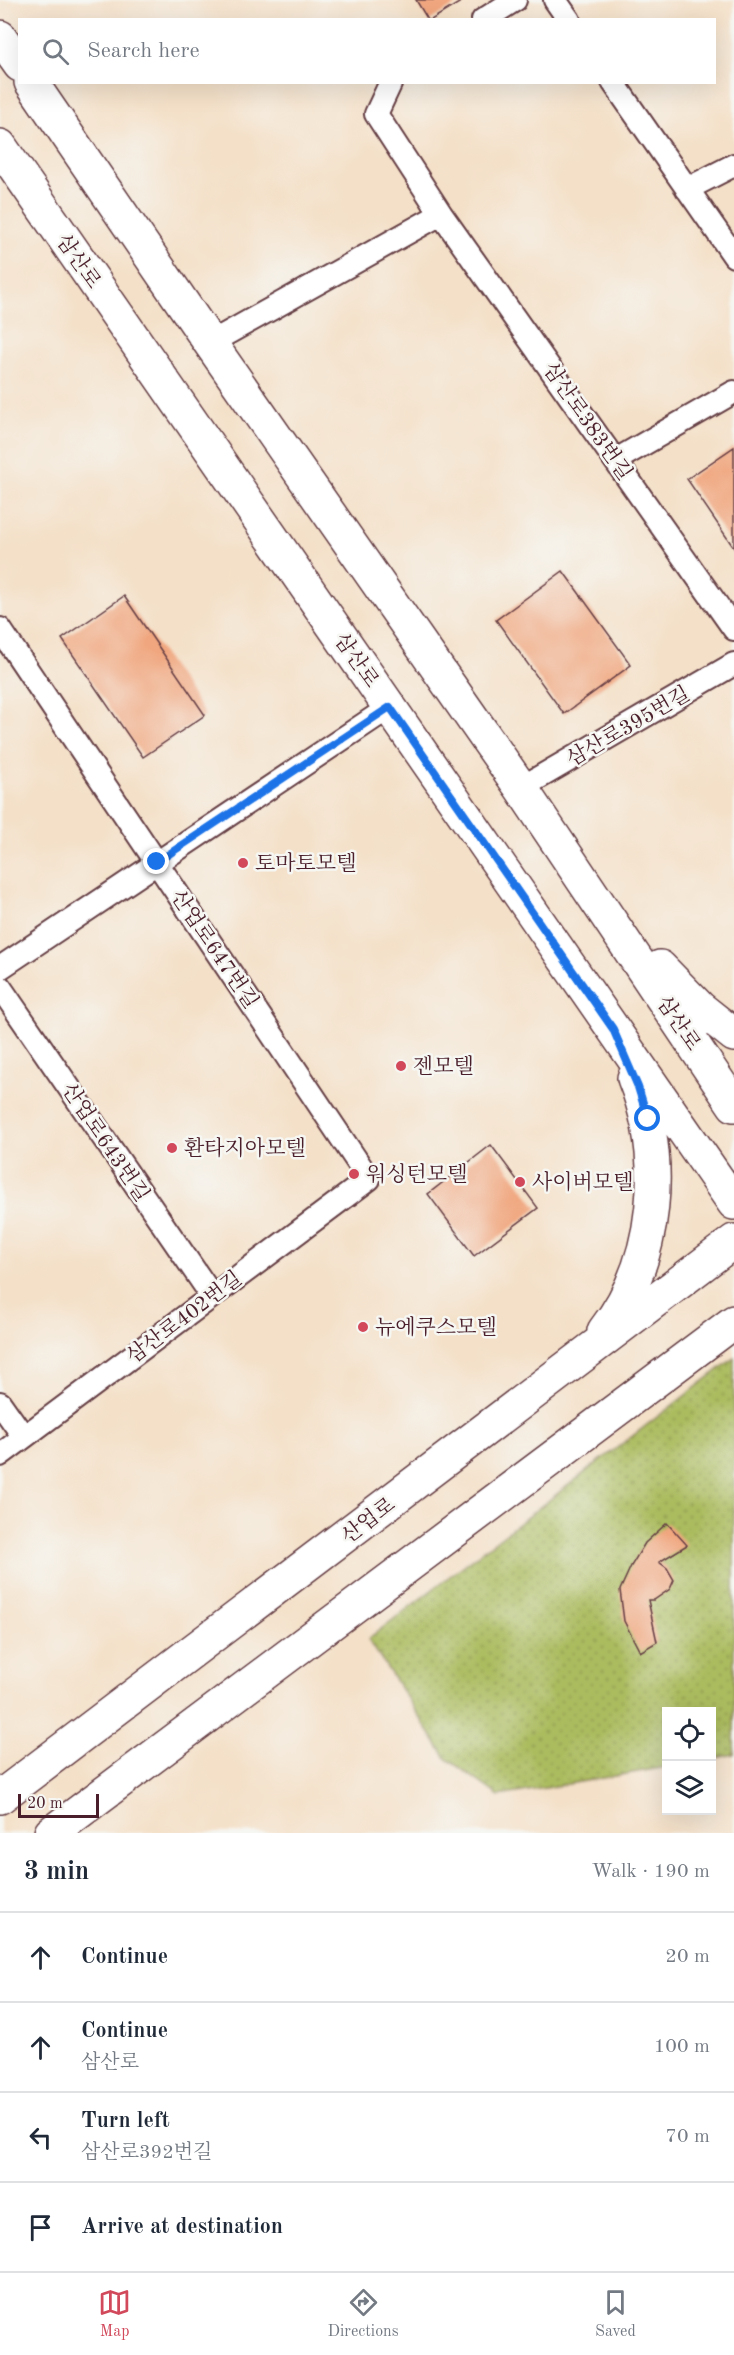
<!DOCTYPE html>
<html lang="en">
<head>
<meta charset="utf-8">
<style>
	:root { --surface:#fff; --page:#f6f6f7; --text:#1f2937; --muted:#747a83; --line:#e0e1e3; --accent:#d1495b }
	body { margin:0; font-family:"Old Standard TT","Noto Serif KR",serif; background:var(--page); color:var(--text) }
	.controls { position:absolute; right:18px; bottom:18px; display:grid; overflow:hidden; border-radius:0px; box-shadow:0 6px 24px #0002 }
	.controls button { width:54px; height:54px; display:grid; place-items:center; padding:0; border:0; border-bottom:2px solid var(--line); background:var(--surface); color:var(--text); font:30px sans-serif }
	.scale { position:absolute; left:18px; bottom:15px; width:81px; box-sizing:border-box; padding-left:6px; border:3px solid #4a1f2b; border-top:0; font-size:16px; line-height:21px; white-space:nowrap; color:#4a1f2b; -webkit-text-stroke:4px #f6f6f2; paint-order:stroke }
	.stop { position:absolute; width:18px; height:18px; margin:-14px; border:4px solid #1a73e8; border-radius:50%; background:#fff }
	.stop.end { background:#1a73e8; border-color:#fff; box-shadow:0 2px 6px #0008 }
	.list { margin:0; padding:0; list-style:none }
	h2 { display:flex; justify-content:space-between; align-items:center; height:78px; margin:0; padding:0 24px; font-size:26px }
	h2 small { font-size:20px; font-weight:400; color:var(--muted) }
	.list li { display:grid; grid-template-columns:39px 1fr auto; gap:18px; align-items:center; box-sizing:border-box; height:90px; padding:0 24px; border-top:2px solid var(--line) }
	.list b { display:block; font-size:22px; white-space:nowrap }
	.list p { margin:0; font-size:20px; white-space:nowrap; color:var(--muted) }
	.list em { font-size:20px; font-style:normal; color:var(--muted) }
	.icon { flex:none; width:33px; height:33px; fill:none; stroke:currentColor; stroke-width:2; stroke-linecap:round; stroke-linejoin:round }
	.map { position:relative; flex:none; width:734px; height:1833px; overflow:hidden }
	.search { position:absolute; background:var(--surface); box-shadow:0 6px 24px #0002; left:18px; right:18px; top:18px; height:66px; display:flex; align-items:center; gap:15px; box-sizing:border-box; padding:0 21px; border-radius:0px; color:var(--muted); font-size:22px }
	.sheet { height:438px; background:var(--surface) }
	nav { display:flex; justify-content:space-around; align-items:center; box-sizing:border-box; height:84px; border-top:2px solid var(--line); background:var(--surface); font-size:16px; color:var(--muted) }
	nav a { display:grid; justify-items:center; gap:3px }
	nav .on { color:var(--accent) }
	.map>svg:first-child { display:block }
</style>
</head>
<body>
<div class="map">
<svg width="734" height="1833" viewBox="0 0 734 1833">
	<defs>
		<pattern id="park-dots" width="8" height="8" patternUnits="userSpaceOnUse" patternTransform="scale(1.5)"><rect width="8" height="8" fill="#abbc5f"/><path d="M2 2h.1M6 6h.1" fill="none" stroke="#8d984f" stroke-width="1.8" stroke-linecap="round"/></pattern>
	</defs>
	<rect width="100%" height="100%" fill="#f6f6f2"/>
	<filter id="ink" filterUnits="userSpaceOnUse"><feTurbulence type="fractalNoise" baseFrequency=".0167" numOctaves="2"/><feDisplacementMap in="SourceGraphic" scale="12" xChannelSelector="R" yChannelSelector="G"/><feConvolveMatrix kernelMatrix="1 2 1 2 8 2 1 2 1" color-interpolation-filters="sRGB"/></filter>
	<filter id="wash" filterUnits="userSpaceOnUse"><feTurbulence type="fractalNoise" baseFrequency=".008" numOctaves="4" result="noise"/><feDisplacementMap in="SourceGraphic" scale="24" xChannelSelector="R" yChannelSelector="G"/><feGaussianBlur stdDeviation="1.35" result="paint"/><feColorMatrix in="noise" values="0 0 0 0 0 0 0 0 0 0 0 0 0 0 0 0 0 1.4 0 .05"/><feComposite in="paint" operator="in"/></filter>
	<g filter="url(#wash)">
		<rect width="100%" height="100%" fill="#f4e0c8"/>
		<path fill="url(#park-dots)" stroke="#7a6e45" stroke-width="1.5" d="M734,1358v396l-22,5v-47h-46v55l-167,29 -53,-38 -78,-119z"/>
		<g id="blocks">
			<path fill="#f0a67e" d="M416,0h48l-33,20h-3z
				M734,447v101l-47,-69z
				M563,571l68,94 -67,49 -68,-94z
				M124,596l81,119 -62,42 -81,-118z
				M491,1145l47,63 -64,48 -46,-62z
				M667,1523l20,22 -28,17 8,6 7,12 -4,9 -16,11h-6l9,42 -17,10 -16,-31 -4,-31 11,-24 14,-23z"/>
		</g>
	</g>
	<g filter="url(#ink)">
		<use href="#blocks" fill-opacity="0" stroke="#643c43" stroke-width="1.5"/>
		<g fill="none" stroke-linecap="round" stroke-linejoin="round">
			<g stroke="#643c43" stroke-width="26">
				<path id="minor" d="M555,0l14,20
					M483,20l32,-20
					M391,82l-15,32 65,100
					M613,82l121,174
					M687,189l47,-24
					M210,343l231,-129 293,415
					M616,460l118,-68
					M0,629l369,550 -369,276
					M521,788l213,-124
					M0,968l390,-261
					M0,987l212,309
					M0,1403l24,34"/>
			</g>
			<g stroke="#643c43" stroke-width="36">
				<path id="secondary" d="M0,37l20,28
					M31,82l179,261 311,445 213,317
					M0,146l734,1057
					M660,967l40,41 34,27
					M604,1331c55,-70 62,-173 30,-253
					M0,1797l734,-556
					M51,1833l683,-511"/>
			</g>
			<use href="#minor" stroke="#fff" stroke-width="22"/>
			<use href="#secondary" stroke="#fff" stroke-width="33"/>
		</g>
	</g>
	<g fill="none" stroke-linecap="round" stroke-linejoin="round" filter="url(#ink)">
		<path stroke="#1a73e8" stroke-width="8" d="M157,862l233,-155 223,322 25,58 10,32"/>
	</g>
	<g fill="#d1495b" stroke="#f6f6f2" stroke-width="2">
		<circle cx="243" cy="863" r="6"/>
		<circle cx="401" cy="1066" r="6"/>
		<circle cx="172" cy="1148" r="6"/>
		<circle cx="354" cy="1174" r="6"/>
		<circle cx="520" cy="1182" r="6"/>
		<circle cx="363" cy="1327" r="6"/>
	</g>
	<g text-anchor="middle" stroke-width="5" stroke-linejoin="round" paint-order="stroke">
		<g font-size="21" fill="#4a1f2b" stroke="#f6f6f2">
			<text transform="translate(79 261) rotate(55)" y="7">삼산로</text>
			<text transform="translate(588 421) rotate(55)" y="7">삼산로383번길</text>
			<text transform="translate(357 660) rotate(55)" y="7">삼산로</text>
			<text transform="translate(628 726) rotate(-30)" y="7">삼산로395번길</text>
			<text transform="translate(215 949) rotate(56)" y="7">산업로647번길</text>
			<text transform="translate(679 1023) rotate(56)" y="7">삼산로</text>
			<text transform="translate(106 1142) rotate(56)" y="7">산업로643번길</text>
			<text transform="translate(184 1317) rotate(-37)" y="7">삼산로402번길</text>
			<text transform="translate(368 1520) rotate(-37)" y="7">산업로</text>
		</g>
		<g font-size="21" fill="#4a1f2b" stroke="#f6f6f2" text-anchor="start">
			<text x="255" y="870">토마토모텔</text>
			<text x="413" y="1073">젠모텔</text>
			<text x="184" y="1155">환타지아모텔</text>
			<text x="366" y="1181">워싱턴모텔</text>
			<text x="532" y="1189">사이버모텔</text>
			<text x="375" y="1334">뉴에쿠스모텔</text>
		</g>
	</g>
</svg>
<div class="controls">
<button><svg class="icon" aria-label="locate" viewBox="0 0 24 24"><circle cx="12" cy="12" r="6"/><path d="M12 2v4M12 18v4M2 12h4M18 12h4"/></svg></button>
<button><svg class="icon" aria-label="layers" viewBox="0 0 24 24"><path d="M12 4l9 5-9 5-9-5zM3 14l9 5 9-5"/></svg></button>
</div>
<div class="scale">20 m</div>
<div class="stop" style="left:648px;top:1119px"></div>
<div class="stop end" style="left:157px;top:862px"></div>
<div class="search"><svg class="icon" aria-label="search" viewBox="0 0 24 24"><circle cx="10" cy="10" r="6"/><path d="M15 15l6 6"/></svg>Search here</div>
</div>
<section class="sheet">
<h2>3 min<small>Walk · 190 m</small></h2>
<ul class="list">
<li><svg class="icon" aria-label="ahead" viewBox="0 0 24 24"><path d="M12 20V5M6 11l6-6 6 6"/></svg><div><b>Continue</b></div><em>20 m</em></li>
<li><svg class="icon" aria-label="ahead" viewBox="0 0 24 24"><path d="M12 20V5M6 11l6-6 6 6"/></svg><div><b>Continue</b><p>삼산로</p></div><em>100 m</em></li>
<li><svg class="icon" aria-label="left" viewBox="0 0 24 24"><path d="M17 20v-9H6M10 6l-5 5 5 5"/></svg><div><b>Turn left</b><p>삼산로392번길</p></div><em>70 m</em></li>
<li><svg class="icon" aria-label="arrive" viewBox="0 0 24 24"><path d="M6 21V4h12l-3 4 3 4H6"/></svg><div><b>Arrive at destination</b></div></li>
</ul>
</section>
<nav>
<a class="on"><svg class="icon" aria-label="map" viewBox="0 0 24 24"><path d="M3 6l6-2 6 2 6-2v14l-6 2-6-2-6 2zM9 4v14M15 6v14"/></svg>Map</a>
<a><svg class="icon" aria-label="directions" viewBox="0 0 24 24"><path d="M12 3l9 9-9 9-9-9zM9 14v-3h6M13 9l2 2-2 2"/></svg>Directions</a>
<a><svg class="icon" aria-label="saved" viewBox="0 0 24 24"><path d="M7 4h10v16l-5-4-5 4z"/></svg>Saved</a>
</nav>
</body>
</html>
